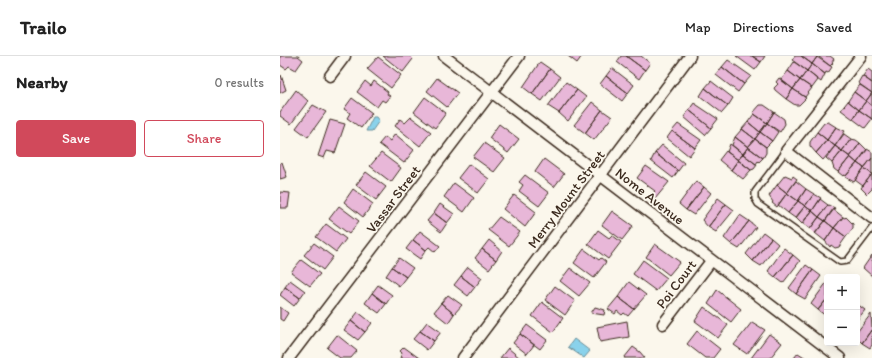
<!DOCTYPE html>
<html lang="en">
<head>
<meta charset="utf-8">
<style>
	:root { --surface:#fff; --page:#f6f6f6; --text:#222; --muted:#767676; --line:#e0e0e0; --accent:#d1495b }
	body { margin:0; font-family:Itim,sans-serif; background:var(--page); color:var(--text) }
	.controls { position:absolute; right:12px; bottom:12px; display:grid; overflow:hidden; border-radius:4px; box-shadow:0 4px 16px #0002 }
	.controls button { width:36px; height:36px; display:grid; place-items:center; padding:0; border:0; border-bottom:1px solid var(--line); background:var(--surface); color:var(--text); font:20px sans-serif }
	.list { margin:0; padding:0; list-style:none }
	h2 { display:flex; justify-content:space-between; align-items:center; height:52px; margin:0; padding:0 16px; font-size:17px }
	h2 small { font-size:13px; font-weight:400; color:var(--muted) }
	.actions { display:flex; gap:8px; padding:12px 16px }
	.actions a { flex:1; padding:9px 0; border:1px solid var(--accent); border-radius:4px; text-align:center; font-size:14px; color:var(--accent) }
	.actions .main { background:var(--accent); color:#fff }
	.map { position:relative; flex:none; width:592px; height:302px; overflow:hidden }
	header { display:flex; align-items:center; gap:24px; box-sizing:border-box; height:56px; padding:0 20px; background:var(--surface); border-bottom:1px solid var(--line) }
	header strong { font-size:19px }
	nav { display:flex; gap:22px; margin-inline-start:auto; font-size:14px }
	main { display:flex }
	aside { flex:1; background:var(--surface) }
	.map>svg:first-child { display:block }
</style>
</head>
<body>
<header>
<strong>Trailo</strong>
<nav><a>Map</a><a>Directions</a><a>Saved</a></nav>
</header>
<main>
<aside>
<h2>Nearby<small>0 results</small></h2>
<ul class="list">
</ul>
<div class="actions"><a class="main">Save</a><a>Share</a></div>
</aside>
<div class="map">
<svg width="592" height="302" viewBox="0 0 592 302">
	<rect width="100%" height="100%" fill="#fbf7ec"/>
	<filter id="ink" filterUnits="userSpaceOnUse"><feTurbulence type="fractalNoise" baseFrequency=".025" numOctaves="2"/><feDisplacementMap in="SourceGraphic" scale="8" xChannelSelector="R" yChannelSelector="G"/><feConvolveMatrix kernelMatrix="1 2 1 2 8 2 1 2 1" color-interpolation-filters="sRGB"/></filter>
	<g filter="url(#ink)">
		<path fill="#8ad2eb" stroke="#6a8f99" d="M93,61h3l3,4 -7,10h-6z
			M294,283l16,12 -6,7 -16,-11z"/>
		<path fill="#e8b7d8" stroke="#3b2a1e" d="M0,0h18l5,4 -7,10 -7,-4 -3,3 -6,-4z
			M103,0h27l3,3 -10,13z
			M288,0h14l-5,7z
			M341,0h5l19,14 -6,9 -22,-17z
			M346,0h15l9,7 -5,7z
			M456,0h16l9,6 -6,8z
			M472,0h13l-4,6z
			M515,0h6l11,8 -5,7 -15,-11z
			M521,0h15l1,1 -5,7z
			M538,0h12l4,3 -2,3 1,1 -3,3z
			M98,1l23,18 -10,13 -24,-19z
			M537,1l15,10 -4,6 -2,-1 -1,2 -13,-10z
			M448,4l23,16 -7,8 -22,-17z
			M260,6l10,7 -18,25 -9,-7z
			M514,6l13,9 -7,9 -12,-9z
			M532,8l13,10 -4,8 -14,-11z
			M442,11l22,17 -6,8 -22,-17z
			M332,12l22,17 -6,8 -22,-17z
			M270,13l10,8 -18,24 -10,-7z
			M588,13l4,3v11l-9,-7z
			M508,15l12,9 -7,9 -12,-9z
			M527,15l11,9 -6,8 -12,-8z
			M1,19l5,15 -6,3v-17z
			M326,20l22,17 -6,8 -22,-17z
			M582,20l10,7v10l-14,-10z
			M157,22l21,15 -11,14 -20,-16z
			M499,22l14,11 -7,10 -11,-9 -1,-2 4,-4 -2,-2z
			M520,24l12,8 -7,9 -12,-8z
			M85,25l6,5 3,-5 14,11 -1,2 3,2 -5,6 -3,-2 -5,7 -20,-15z
			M431,25l22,17 -5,8 -23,-18z
			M286,26l11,8 -18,23 -11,-7z
			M580,29l12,8 -6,8 -12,-9z
			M425,32l23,18 -6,7 -22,-17z
			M513,33l13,9 -7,7h-4l-9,-6z
			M16,34l12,11 -17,23 -11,-8v-4z
			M297,34l9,7 -18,24 -9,-8z
			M574,36l12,9 -7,9 -11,-9z
			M592,37v13l-6,-5z
			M145,41l21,16 -11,15 -21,-16z
			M72,42l20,15 -11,15 -14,-10 3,-5 -6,-4z
			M568,45l11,9 -6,9 -12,-9z
			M586,45l6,5v13l-13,-9z
			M312,46l10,8 -17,23 -11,-8z
			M414,47l24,16 -7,9 -22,-18z
			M33,49l13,7 -18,25 -12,-9z
			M480,49h4l10,7 -7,11 -14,-10z
			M322,54l10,7 -18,23 -9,-7z
			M409,54l22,18 -6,7 -21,-18z
			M579,54l13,9 -7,9 -12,-9z
			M494,56l10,7 1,5 -5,8 -13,-9z
			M474,58l13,9 -7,9 -12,-10z
			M131,61l20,15 -11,14 -25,-20 5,-7 5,4z
			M50,64l15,4 -10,29 -8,-2 -3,7 -6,-2z
			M468,66l12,10 -5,7 -13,-10z
			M548,66l8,5 -9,13 -10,-8 7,-9z
			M487,67l11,9 -6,9 -12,-9z
			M219,68l20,15 -11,14 -19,-15z
			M398,68l23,16 -6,8 -23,-17z
			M556,71l9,4 -10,15 -8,-6z
			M462,73l13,10 -7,8 -13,-10z
			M392,75l23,17 -6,8 -22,-18z
			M480,76l12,9 -6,6 -11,-8z
			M537,76l10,8 -11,13 -6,-7v-4z
			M115,78l19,16 -10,13 -25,-19 6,-7 5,4z
			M564,78l7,5 -9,12 -7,-5z
			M455,81l13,10 -5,7 -11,-9z
			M475,83l11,8v6l-3,5 -15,-11z
			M571,83l5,1 4,3 -10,14 -8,-6z
			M547,84l8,6 -12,14 -7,-7z
			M204,87l21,15 -11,14 -21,-15z
			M580,87l7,7 -10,13 -7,-6z
			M450,88l13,10 -5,6 -11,-8z
			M382,89l22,18 -6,8 -23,-18z
			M555,90l7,5 -10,12 -6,-5z
			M468,91l15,11 -4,4 -1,-1 -2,3 -13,-10z
			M587,93l5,3v6l-8,10 -7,-5z
			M446,95l12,9 -7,10 -12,-10z
			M562,95l8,6 -12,15 -4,-3 -2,-6z
			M101,97l20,15 -10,14 -21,-16z
			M375,97l23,18 -5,7 -22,-17z
			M463,98l14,11 -3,4 -3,1 -13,-10z
			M570,101l7,6 -11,13 -2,-1 -1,1 -5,-4z
			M592,102v16l-8,-6z
			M264,103l20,15 -10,13 -19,-15z
			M458,104l13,10 -8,9 -12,-9z
			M2,106l5,15 -7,2v-16z
			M577,107l7,5 -10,14 -9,-5z
			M189,108l20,15 -11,14 -20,-15z
			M366,110l23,16 -14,17 -4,-3 4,-5 -18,-13z
			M584,112l8,6 -9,12 -8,-6z
			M86,116l20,15 -10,13 -20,-15z
			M592,118v15l-5,5 -6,-6z
			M245,119l24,18 -10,13 -20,-15 4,-6 -4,-3z
			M505,119l7,3 1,-2 4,3 -10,14 -10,-8z
			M416,125l8,6 -18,23 -7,-6z
			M516,125l10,8 -8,12 -11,-8z
			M174,127l20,15 -10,14 -20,-15z
			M497,129l10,8 -10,14 -5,-4 1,-1 -4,-6z
			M424,131l7,6 -17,22 -8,-5z
			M73,133l20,15 -10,13 -19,-15z
			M526,133l8,5 -9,12 -7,-5z
			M0,136l10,1 -2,15h-8z
			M507,137l11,8 -10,12 -10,-8z
			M534,138l7,4 -9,13 -7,-5z
			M234,139l22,17 -11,15 -22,-18z
			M438,142l8,6 -18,23 -6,-7z
			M540,143l8,6 -9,12 -7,-6z
			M518,145l7,5 -10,12 -7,-5z
			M160,148l14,10 -7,9 -13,-10z
			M446,148l8,6 -18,22 -8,-5z
			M548,149l7,3 -10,13 -6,-4z
			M59,150l20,15 -10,13 -20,-15z
			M525,150l7,5 -10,13 -6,-6z
			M553,153l10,8 -9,11 -9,-7z
			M332,155l21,15 -11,14 -20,-15z
			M532,155l7,6 -9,12 -8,-6z
			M154,157l13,10 -6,9 -14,-11z
			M460,159l9,6 -18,23 -7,-6z
			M219,161l21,15 -11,14 -21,-16z
			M539,161l6,4 -10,13 -5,-5z
			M563,161l2,1 1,-1 7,7v4l-7,9 -12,-9z
			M469,165l7,6 -17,22 -8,-5z
			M545,165l9,7 -9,13 -10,-8z
			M46,168l20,15 -10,13 -20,-15z
			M554,172l12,9 -7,10 -4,1 -4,-3 -1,2 -5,-6z
			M318,174l11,8 3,-3 9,7 -13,17 -20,-15z
			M140,175l20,15 -5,6 -6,-5 -3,3 -13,-10z
			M483,176l8,6 -18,23 -7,-7z
			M491,182l7,6 -17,22 -8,-5z
			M133,184l13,10 -6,9 -14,-10z
			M209,184l13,11 -6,9 -14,-11z
			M34,187l19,14 -10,13 -19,-15z
			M375,188l25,18 -11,13 -23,-18z
			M504,192l9,7 -18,22 -7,-6z
			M202,193l14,11 -7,9 -14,-11z
			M304,193l15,11 2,-2 5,4 -12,16 -20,-15z
			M513,199l7,6 -17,22 -8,-6z
			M592,199v21l-9,-8z
			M119,202l14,10 -7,9 -14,-10z
			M21,204l19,14 -10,12 -19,-14z
			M363,204l24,18 -11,13 -23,-17z
			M526,209l7,5 -17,24 -7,-6z
			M112,211l14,10 -7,9 -13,-10z
			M188,211l14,11 -7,9 -14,-11z
			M290,212l20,15 -11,13 -19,-15z
			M533,214l8,6 -16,23 -9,-5z
			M181,220l14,11 -7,9 -14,-11z
			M10,224l15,11 -5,7 -15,-11z
			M349,226l17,13 -12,14 -16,-12z
			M547,226v17l-9,11 -7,-6z
			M98,229l14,10 -6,9 -14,-11z
			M275,230l20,15 -10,14 -20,-15z
			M5,231l15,11 -6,8 -14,-11z
			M437,234l24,19 -10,13 -23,-18z
			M92,237l14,11 -7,9 -14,-10z
			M168,239l14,10 -8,9 -13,-11z
			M338,241l16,12 -6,7 -4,-3 -2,2 -5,-4 -2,3 -7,-5z
			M547,243v16l-1,1 -8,-6z
			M262,246l21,16 -10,14 -21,-16z
			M161,247l13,11 -6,9 -14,-11z
			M577,248l8,6 -8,10z
			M0,251l8,6 -5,8 -3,-2z
			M315,251l10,3 -1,5 -13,-2z
			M424,251l24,18 -10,13 -23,-17z
			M78,256l14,11 -7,9 -14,-11z
			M591,258l1,15 -10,14 -5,-5v-6z
			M71,265l14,11 -7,8 -14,-10z
			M347,265l2,16 -29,5 -3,-15z
			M147,266l14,10 -7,9 -14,-10z
			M472,266l13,8 -18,24 -13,-9z
			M247,269l20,15 -7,9 -20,-15z
			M592,273v16l-2,3 -8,-5z
			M140,275l14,10 -7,9 -14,-11z
			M417,275l23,18 -7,9h-8l-18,-14z
			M240,278l14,11 -7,9 -14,-11z
			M489,278l13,9 -12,15h-19z
			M57,279l20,16 -6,7h-11l-13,-10z
			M124,291l15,11h-19l2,-5 -2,-2z
			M353,291l7,5 5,6h-21z
			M228,292l12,10h-20z
			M518,297l8,5h-12z"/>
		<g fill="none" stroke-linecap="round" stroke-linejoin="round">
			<g stroke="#3b2a1e" stroke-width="8">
				<path id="lane" d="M506,95l-31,41v7l3,5 82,58 7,-1 25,-33"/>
			</g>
			<g stroke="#3b2a1e" stroke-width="13">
				<path id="street" d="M164,0l396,302
					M581,0l-75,95 86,67
					M50,20l15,-20
					M383,268l48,-63
					M9,302l230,-302
					M183,302l227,-302"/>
			</g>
			<use href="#lane" stroke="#fbf7ec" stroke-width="5"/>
			<use href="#street" stroke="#fbf7ec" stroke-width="10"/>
		</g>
	</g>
	<g text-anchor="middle" stroke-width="3.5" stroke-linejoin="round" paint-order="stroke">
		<g font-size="14" fill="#3b2a1e" stroke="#fbf7ec">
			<text transform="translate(370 140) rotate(38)" y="5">Nome Avenue</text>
			<text transform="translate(113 143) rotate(-53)" y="5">Vassar Street</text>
			<text transform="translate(286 143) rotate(-53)" y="5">Merry Mount Street</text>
			<text transform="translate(396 228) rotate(-53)" y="5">Poi Court</text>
		</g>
	</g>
</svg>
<div class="controls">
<button>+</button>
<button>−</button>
</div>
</div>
</main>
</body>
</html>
